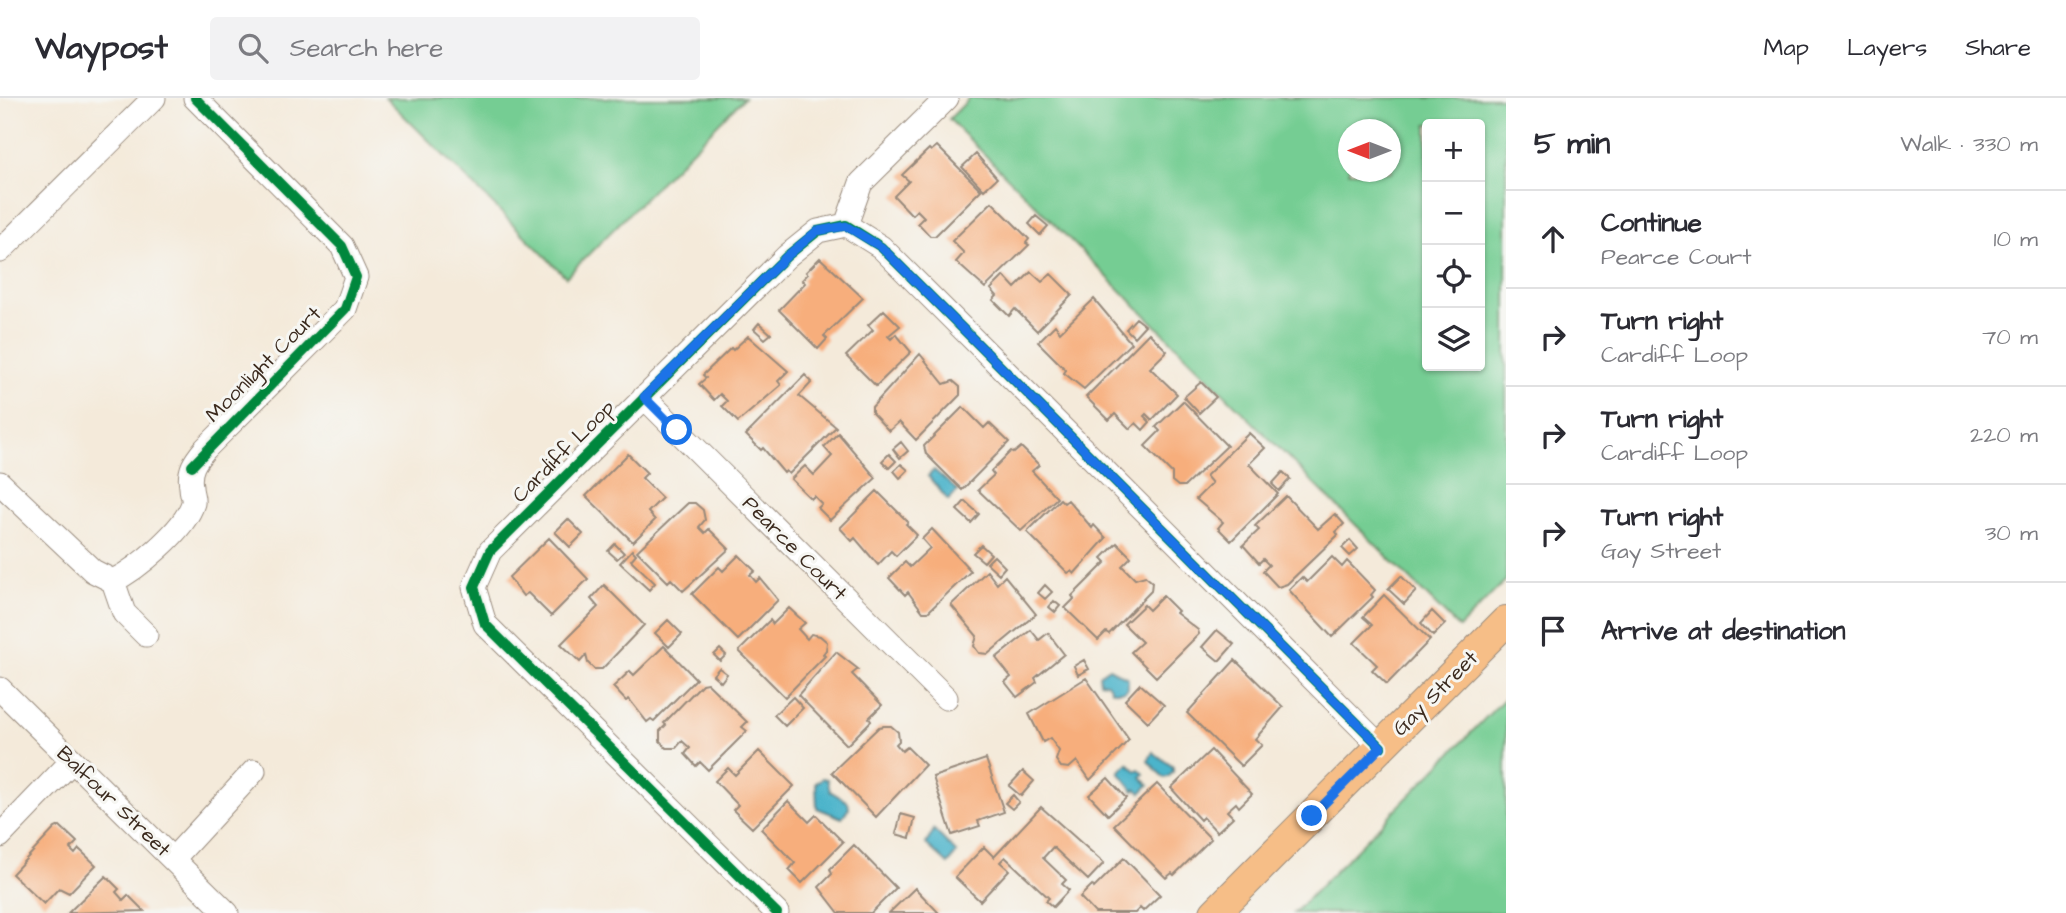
<!DOCTYPE html>
<html lang="en">
<head>
<meta charset="utf-8">
<style>
	:root { --surface:#fff; --page:#f2f2f3; --text:#2b2b33; --muted:#7c7c81; --line:#e1e1e2 }
	body { margin:0; font-family:"Architects Daughter",sans-serif; background:var(--page); color:var(--text) }
	.controls { position:absolute; right:21px; top:21px; display:grid; overflow:hidden; border-radius:7px; box-shadow:0 2px 5px #0004 }
	.controls button { width:63px; height:63px; display:grid; place-items:center; padding:0; border:0; border-bottom:2px solid var(--line); background:var(--surface); color:var(--text); font:35px sans-serif }
	.compass { position:absolute; left:1338px; top:21px; width:63px; height:63px; border-radius:50%; background:var(--surface); box-shadow:0 2px 5px #0004; rotate:270deg }
	.stop { position:absolute; width:21px; height:21px; margin:-16px; border:5px solid #1a73e8; border-radius:50%; background:#fff }
	.stop.end { background:#1a73e8; border-color:#fff; box-shadow:0 2px 7px #0008 }
	.list { margin:0; padding:0; list-style:none }
	h2 { display:flex; justify-content:space-between; align-items:center; height:91px; margin:0; padding:0 28px; font-size:30px }
	h2 small { font-size:23px; font-weight:400; color:var(--muted) }
	.list li { display:grid; grid-template-columns:46px 1fr auto; gap:21px; align-items:center; box-sizing:border-box; height:98px; padding:0 28px; border-top:2px solid var(--line) }
	.list b { display:block; font-size:26px; white-space:nowrap }
	.list p { margin:0; font-size:23px; white-space:nowrap; color:var(--muted) }
	.list em { font-size:23px; font-style:normal; color:var(--muted) }
	.icon { flex:none; width:38px; height:38px; fill:none; stroke:currentColor; stroke-width:2; stroke-linecap:round; stroke-linejoin:round }
	.map { position:relative; flex:none; width:1506px; height:815px; overflow:hidden }
	header { display:flex; align-items:center; gap:42px; box-sizing:border-box; height:98px; padding:0 35px; background:var(--surface); border-bottom:2px solid var(--line) }
	header strong { font-size:33px }
	nav { display:flex; gap:38px; margin-inline-start:auto; font-size:24px }
	.search { width:490px; height:63px; background:var(--page); display:flex; align-items:center; gap:18px; box-sizing:border-box; padding:0 24px; border-radius:7px; color:var(--muted); font-size:26px }
	main { display:flex }
	aside { flex:1; background:var(--surface) }
	.map>svg:first-child { display:block }
</style>
</head>
<body>
<header>
<strong>Waypost</strong>
<div class="search"><svg class="icon" aria-label="search" viewBox="0 0 24 24"><circle cx="10" cy="10" r="6"/><path d="M15 15l6 6"/></svg>Search here</div>
<nav><a>Map</a><a>Layers</a><a>Share</a></nav>
</header>
<main>
<div class="map">
<svg width="1506" height="815" viewBox="0 0 1506 815">
	<rect width="100%" height="100%" fill="#f6f6f2"/>
	<filter id="ink" filterUnits="userSpaceOnUse"><feTurbulence type="fractalNoise" baseFrequency=".0143" numOctaves="2"/><feDisplacementMap in="SourceGraphic" scale="14" xChannelSelector="R" yChannelSelector="G"/><feConvolveMatrix kernelMatrix="1 2 1 2 8 2 1 2 1" color-interpolation-filters="sRGB"/></filter>
	<filter id="wash" filterUnits="userSpaceOnUse"><feTurbulence type="fractalNoise" baseFrequency=".00686" numOctaves="4" result="noise"/><feDisplacementMap in="SourceGraphic" scale="28" xChannelSelector="R" yChannelSelector="G"/><feGaussianBlur stdDeviation="1.57" result="paint"/><feColorMatrix in="noise" values="0 0 0 0 0 0 0 0 0 0 0 0 0 0 0 0 0 1.4 0 .05"/><feComposite in="paint" operator="in"/></filter>
	<g filter="url(#wash)">
		<rect width="100%" height="100%" fill="#f4eada"/>
		<path fill="#74cd93" stroke="#587c58" stroke-width="2" fill-rule="evenodd" d="M386,0h358l-178,179z
			M970,0h536v482l-47,48 -510,-509zM1480,26v242h-53v-242zM1349,32h42v42h-42z
			M1506,599v216h-212z"/>
		<path fill="#4cb4cb" stroke="#446f74" stroke-width="2" d="M934,372l24,21 -10,9 -20,-24z
			M1109,570l19,10v10l-4,3h-12l-5,-8 -7,-1 -1,-7z
			M1153,654l20,15v5l-5,5 -4,1 -16,-17z
			M1128,665l8,8 3,-2 5,5 -3,3 8,8 -8,8 -5,-4 -2,2 -15,-19z
			M822,680l5,1 3,12 18,11 1,6 -7,10 -25,-10 -1,-25z
			M934,732l23,23 -9,11 -22,-20z"/>
		<g id="blocks">
			<path fill="#f7ae7c" d="M937,48l44,44 -46,46h-5l-12,-13 6,-6 -7,-7 -5,5 -18,-19 15,-15 -7,-6 27,-26 2,2z
				M976,56l21,24 -13,12 -22,-23z
				M992,104l37,37 -3,4 3,2 -44,43 -29,-26 8,-9 -12,-12z
				M1036,118l12,10 -8,9 -11,-11z
				M820,160l43,40 -39,38 3,3 -9,10 -39,-39 26,-27 -3,-3 6,-6 -2,-2z
				M1031,174l11,10 9,-8 21,21 -35,36 -22,-22 -6,7 -16,-16 4,-4 -6,-7 13,-13 11,12z
				M1094,201l37,44 -47,46 -20,-16 2,-3 -28,-28 17,-17 5,7z
				M884,212l16,16 -12,10 3,3 5,-5 15,18 -35,34 -30,-30 27,-26 -5,-5z
				M1136,220l9,7 -11,12 -8,-8z
				M759,225l12,11 -6,5 -11,-10z
				M1149,235l18,18 -17,17 27,26 -25,26 -6,-6 -2,2 6,6 -7,8 -7,-7 -6,6 -15,-15 -6,6 -23,-23z
				M748,238l40,35 -10,10 3,4 -43,37 -16,-16 5,-5 -7,-7 -6,6 -15,-16 7,-6 -3,-3 28,-27 2,2z
				M920,256l24,30 9,-3 7,6v8l-44,45 -17,-18 -10,9 -17,-18v-6z
				M805,277l7,7 -13,14 37,31 -47,47 -3,-3 -2,2 -21,-25 -2,2 -15,-15z
				M1201,284l15,15 -17,16 -15,-16z
				M1183,303l44,45 -42,40h-7l-6,-5v-8l-27,-27 15,-15 -4,-4z
				M963,309l21,21 5,-5 20,19 -47,48 -36,-36 -2,-8z
				M838,335l38,45 -46,42 -12,-12 4,-4 -8,-8 -3,3 -20,-20 14,-13 9,9 18,-19 -8,-9z
				M1249,335l16,15 -16,16 29,30 -47,47 -13,-13 5,-6 -27,-23 16,-16 -6,-7z
				M901,344l7,9 -8,7 -7,-9z
				M1021,349l18,18 -7,6 25,27 -36,33 -43,-41 16,-15 -3,-4 20,-20 3,2z
				M628,356l19,19 -5,5 20,20 -14,14 7,8 -22,22 -47,-46z
				M889,356l7,7 -7,7 -7,-7z
				M901,366l7,6 -8,8 -6,-7z
				M1283,374l7,7 -11,12 -7,-7z
				M877,393l31,31 -2,2 11,11 -21,21 -5,-5 -13,14 -23,-27 -3,3 -12,-13z
				M1286,398l32,33 17,-15 9,10 -8,8 2,3 -51,49 -9,3 -15,-16 6,-6 -6,-6 -4,4 -16,-18 16,-15 -4,-4z
				M1060,401l4,4 4,-3 24,28 2,-3 12,13 -32,36 -3,-3 -3,2 -41,-41z
				M965,403l14,13 -8,9 -14,-13z
				M688,405h7l8,7 2,10 -6,7 6,6 4,-4 20,20 -46,42 -12,-12 -3,3 -31,-31z
				M568,421l15,15 -13,13 -15,-15z
				M932,431l39,42 -43,41h-5l-15,-20 -3,3 -16,-17 16,-16 5,5 20,-19 -8,-9z
				M549,440l39,41 -37,37 -23,-23 -5,3 -14,-19z
				M1350,442l8,9 -8,7 -8,-8z
				M1117,445l14,14 -9,9 13,13 10,-3 7,6 -1,9 -42,43 -3,-2 -8,8 -33,-32 9,-9 -2,-3 34,-34 -4,-4z
				M615,446l9,9 -7,6 -9,-8z
				M981,447l10,9 -7,8 -11,-9z
				M632,452l4,4 -5,6 24,23 -6,7 -29,-27z
				M739,457l16,16 -5,4 6,7 4,-4 18,22 -40,40 -46,-46 27,-27 4,4z
				M994,458l11,11 -6,7 -12,-11z
				M1332,459l10,10 5,-6 28,29 -4,5 2,2 -41,40 -43,-47 13,-13 5,5z
				M987,473l10,13 8,-8 31,38 -48,40 -9,-1 -5,-7 3,-10 -26,-31z
				M1401,478l15,15 -12,13 -16,-15z
				M604,487l40,40 -42,44h-8l-6,-6 -2,-8 -6,7 -19,-18 37,-37 -7,-8z
				M1045,487l7,7 -7,7 -7,-6z
				M1384,497l46,45 -43,44 -15,-14 5,-5 -23,-22 18,-18 -9,-8z
				M1163,498l15,15 -2,2 22,17 1,4 -43,43 -25,-25 11,-10 -18,-18 20,-19 5,5z
				M1054,503l6,5 -5,6 -6,-5z
				M789,510l16,15 -7,6 9,10 4,-5 9,2 7,6 -1,8 -3,4 2,2 -40,41 -46,-46 31,-31 3,4z
				M1432,513l13,13 -12,12 -12,-13z
				M668,522l14,14 -13,13 -14,-14z
				M1031,532l8,10 9,-7 16,21 -29,24 2,4 -20,15 -12,-15 6,-5 -15,-19z
				M1217,532l17,14 -15,17 -17,-14z
				M664,548l32,33 -42,42 -3,-2 -4,3 -18,-23 -3,2 -13,-14 17,-16 4,4z
				M720,551l6,6 -6,6 -6,-6z
				M836,554l22,17 -6,5 30,31 -13,13 2,3 -24,24 -49,-50z
				M1084,562l5,9 -11,6 -4,-9z
				M1235,562l48,47 -28,32 7,6 -21,21 -54,-53z
				M719,570l8,6 -6,8 -8,-7z
				M1086,580l43,62 -39,40 -13,-19 -8,7 -8,-1 -5,-7 3,-9 -9,-13 -7,4 -14,-28z
				M707,585l40,39 -5,5 5,4 -39,39 -8,-8 -4,4 -11,-12 5,-6 -8,-7 -6,7h-10l-6,-7v-10l6,-6 -2,-2 38,-39z
				M1140,586l24,21 -16,17 -23,-22z
				M793,599l10,11 -18,18 -11,-11z
				M884,628h7l7,6 1,9 -3,3 6,7 5,-4 18,18 -49,52 -44,-45 47,-45z
				M1211,652l41,44 -13,13 -3,-4 -9,8 6,6 -16,15 -14,-15 -3,3 -29,-32z
				M759,653l35,35 -42,42 -19,-18 5,-5 -23,-24 13,-13 7,7z
				M986,661l18,53 -26,9 2,5 -28,9 -19,-58z
				M1023,673l11,10 -13,15 -12,-10z
				M1108,680l18,20 -18,17 -19,-20z
				M1157,686l54,55 -37,36 -2,-2 -6,5 -52,-53z
				M1013,697l6,7 -7,7 -7,-6z
				M788,703l21,21 7,-7 27,27 -41,41 -13,-13 6,-7 -34,-34z
				M1041,709l63,56 -16,17 -35,-33 -10,11 23,22 -4,4 7,6 -16,17 -7,-6 3,-3 -44,-41 -5,5 9,8 -29,31 -25,-24 29,-30 10,10z
				M901,716l14,4 -5,20 -14,-4z
				M60,728l17,16 -7,7 5,5 4,-5 17,16 -27,28 -10,-5 -15,16 -32,-30 43,-46z
				M854,747l42,43 -25,25h-32l-20,-26 13,-13 -2,-5z
				M1124,760l36,37 -17,16 -3,-3 -5,5h-40l-15,-16 12,-12 2,3z
				M106,778l13,13 -3,3 7,8 5,-5 16,16 -76,2z
				M915,790l24,25h-50z"/>
		</g>
	</g>
	<g filter="url(#ink)">
		<use href="#blocks" fill-opacity="0" stroke="#988a7c" stroke-width="2"/>
		<g fill="none" stroke-linecap="round" stroke-linejoin="round">
			<g stroke="#988a7c" stroke-width="25">
				<path id="minor" d="M846,127l15,-42 86,-85
					M0,153l154,-153
					M644,299l302,301
					M0,385l93,88 20,10c24,-12 72,-51 80,-78 1,-5 -2,-10 -2,-16 -3,-17 4,-26 14,-38l140,-140 11,-32 -14,-31 -147,-148
					M113,483l11,32 22,22
					M0,591l227,224
					M0,738l72,-75
					M173,761l81,-88
					M777,815l-292,-289 -11,-37 16,-36 297,-295 31,-25 28,-6 35,22 500,500"/>
			</g>
			<g stroke="#988a7c" stroke-width="32">
				<path id="major" d="M1215,815l291,-292"/>
			</g>
			<use href="#minor" stroke="#fff" stroke-width="23"/>
			<use href="#major" stroke="#f6be87" stroke-width="30"/>
			<g stroke="#f6f6f2" stroke-width="15">
				<path id="cycleway" d="M192,368l153,-157 11,-32 -14,-31 -147,-148
					M777,815l-292,-289 -11,-37 16,-36 297,-295 31,-25 28,-6 35,22 500,500"/>
			</g>
			<use href="#cycleway" stroke="#00873e" stroke-width="10"/>
		</g>
	</g>
	<g fill="none" stroke-linecap="round" stroke-linejoin="round" filter="url(#ink)">
		<path stroke="#1a73e8" stroke-width="9" d="M677,332l-33,-33 143,-141 30,-25 29,-5 35,21 500,500 -69,69"/>
	</g>
	<g text-anchor="middle" stroke-width="6" stroke-linejoin="round" paint-order="stroke">
		<g font-size="21" fill="#3b2a1e" stroke="#f6f6f2">
			<text transform="translate(263 266) rotate(-45)" y="7">Moonlight Court</text>
			<text transform="translate(563 353) rotate(-45)" y="7">Cardiff Loop</text>
			<text transform="translate(795 450) rotate(45)" y="7">Pearce Court</text>
			<text transform="translate(1435 595) rotate(-45)" y="7">Gay Street</text>
			<text transform="translate(114 703) rotate(44)" y="7">Balfour Street</text>
		</g>
	</g>
</svg>
<div class="controls">
<button>+</button>
<button>−</button>
<button><svg class="icon" aria-label="locate" viewBox="0 0 24 24"><circle cx="12" cy="12" r="6"/><path d="M12 2v4M12 18v4M2 12h4M18 12h4"/></svg></button>
<button><svg class="icon" aria-label="layers" viewBox="0 0 24 24"><path d="M12 4l9 5-9 5-9-5zM3 14l9 5 9-5"/></svg></button>
</div>
<svg class="compass" viewBox="-18 -18 36 36"><path d="M0-13l5 13h-10z" fill="#e53935"/><path d="M0 13l5-13h-10z" fill="#7c7c81"/></svg>
<div class="stop" style="left:677px;top:332px"></div>
<div class="stop end" style="left:1312px;top:718px"></div>
</div>
<aside>
<h2>5 min<small>Walk · 330 m</small></h2>
<ul class="list">
<li><svg class="icon" aria-label="ahead" viewBox="0 0 24 24"><path d="M12 20V5M6 11l6-6 6 6"/></svg><div><b>Continue</b><p>Pearce Court</p></div><em>10 m</em></li>
<li><svg class="icon" aria-label="right" viewBox="0 0 24 24"><path d="M7 20v-9h11M14 6l5 5-5 5"/></svg><div><b>Turn right</b><p>Cardiff Loop</p></div><em>70 m</em></li>
<li><svg class="icon" aria-label="right" viewBox="0 0 24 24"><path d="M7 20v-9h11M14 6l5 5-5 5"/></svg><div><b>Turn right</b><p>Cardiff Loop</p></div><em>220 m</em></li>
<li><svg class="icon" aria-label="right" viewBox="0 0 24 24"><path d="M7 20v-9h11M14 6l5 5-5 5"/></svg><div><b>Turn right</b><p>Gay Street</p></div><em>30 m</em></li>
<li><svg class="icon" aria-label="arrive" viewBox="0 0 24 24"><path d="M6 21V4h12l-3 4 3 4H6"/></svg><div><b>Arrive at destination</b></div></li>
</ul>
</aside>
</main>
</body>
</html>
